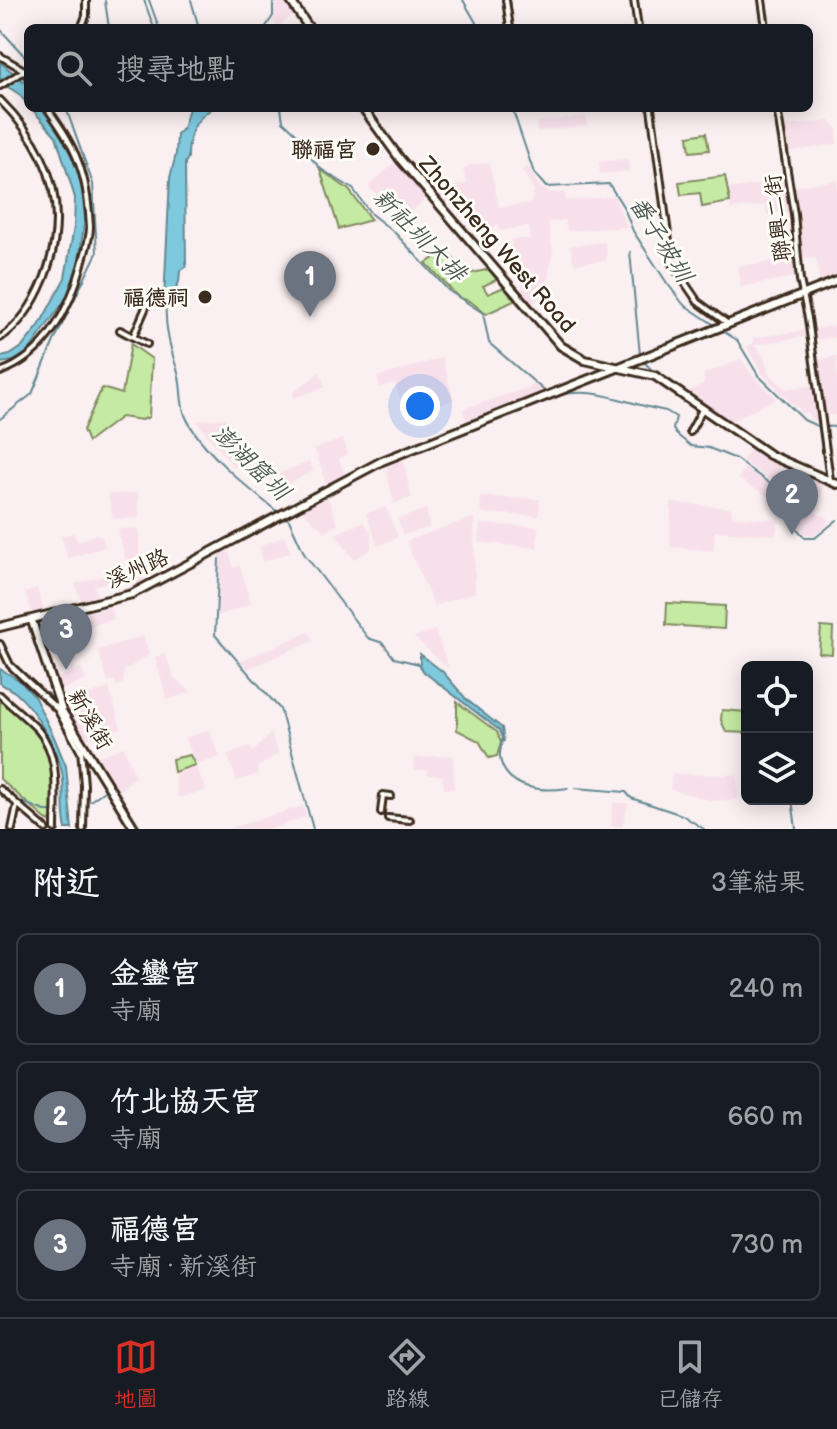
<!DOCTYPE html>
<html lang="zh-TW">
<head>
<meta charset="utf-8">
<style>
	:root { --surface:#171b24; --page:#20242c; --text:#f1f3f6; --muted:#9ea1a6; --line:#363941; --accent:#d93025 }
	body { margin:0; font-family:"Balsamiq Sans","LXGW WenKai TC",sans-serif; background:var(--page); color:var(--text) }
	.controls { position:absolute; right:24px; bottom:24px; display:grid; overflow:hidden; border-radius:12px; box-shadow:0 4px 20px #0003 }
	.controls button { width:72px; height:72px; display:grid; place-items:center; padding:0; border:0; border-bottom:2px solid var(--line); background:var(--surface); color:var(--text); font:40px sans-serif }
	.you { position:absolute; left:420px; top:406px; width:28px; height:28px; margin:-20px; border:6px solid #fff; border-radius:50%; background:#1a73e8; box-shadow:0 0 0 12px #1a73e833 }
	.badge { display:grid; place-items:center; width:52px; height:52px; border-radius:50%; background:var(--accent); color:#fff; font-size:26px; font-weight:700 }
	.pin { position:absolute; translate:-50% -66px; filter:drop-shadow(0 2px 4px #0008) }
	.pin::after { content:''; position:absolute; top:42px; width:28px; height:24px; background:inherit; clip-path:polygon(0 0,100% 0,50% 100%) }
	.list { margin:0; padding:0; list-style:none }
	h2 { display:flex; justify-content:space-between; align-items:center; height:104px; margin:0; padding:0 32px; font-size:34px }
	h2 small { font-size:26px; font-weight:400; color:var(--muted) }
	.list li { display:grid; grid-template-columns:52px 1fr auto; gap:24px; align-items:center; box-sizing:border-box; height:112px; margin:0 16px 16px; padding:0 16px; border:2px solid var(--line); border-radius:12px }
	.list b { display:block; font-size:30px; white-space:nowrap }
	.list p { margin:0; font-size:26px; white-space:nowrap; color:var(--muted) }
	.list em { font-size:26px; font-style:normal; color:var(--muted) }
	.icon { flex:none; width:44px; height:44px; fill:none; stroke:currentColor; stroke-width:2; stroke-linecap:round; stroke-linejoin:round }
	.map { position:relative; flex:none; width:837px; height:829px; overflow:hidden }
	.search { position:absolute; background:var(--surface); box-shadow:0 4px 20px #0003; left:24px; right:24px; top:24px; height:88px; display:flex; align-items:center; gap:20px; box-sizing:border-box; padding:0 28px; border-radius:12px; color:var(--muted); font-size:30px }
	.sheet { height:488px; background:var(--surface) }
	nav { display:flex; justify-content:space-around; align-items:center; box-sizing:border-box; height:112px; border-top:2px solid var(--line); background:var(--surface); font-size:22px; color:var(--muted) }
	nav a { display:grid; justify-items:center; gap:4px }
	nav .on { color:var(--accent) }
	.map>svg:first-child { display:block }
</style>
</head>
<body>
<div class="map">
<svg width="837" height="829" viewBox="0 0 837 829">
	<rect width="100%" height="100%" fill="#faeff1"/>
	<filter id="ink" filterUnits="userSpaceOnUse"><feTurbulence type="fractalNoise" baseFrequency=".0125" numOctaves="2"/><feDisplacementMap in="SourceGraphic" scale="16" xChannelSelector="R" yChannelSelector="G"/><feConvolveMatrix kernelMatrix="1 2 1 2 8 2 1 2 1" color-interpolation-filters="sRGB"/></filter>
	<g filter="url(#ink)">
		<path fill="#f7e0ea" d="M275,0h11l9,14 -18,13 -3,-5z
			M586,116l1,9 -50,6 -1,-9z
			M830,121l7,7v16l-50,8 -4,-26z
			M628,159l1,12 -29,3 -1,-12z
			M397,161l30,37 -25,21 -34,-33z
			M489,163l10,44 32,-4 3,-13 -12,-20 6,-4 12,21 9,5 16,1 1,8 48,-5 13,31 -60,4 -2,-11 -17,2 5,29 -5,27 -4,17 -13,9 -9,-9 2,-12h7v-6l-16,-6 -4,-32h19l-1,-13 -29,5 -2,-8 -9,9 -29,-36 -14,6 -7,-7 16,-9 12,-3 -4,-13 7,-5z
			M786,180l5,32 -24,2 -1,-9 -35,4 -3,-20z
			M837,180v97l-17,7 -4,-26 -15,1 -9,-72z
			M605,242l2,18 -33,4 -4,-18z
			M797,259l2,17 -58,11 -3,-21z
			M837,325v12l-23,3 -2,-11z
			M807,330l1,6 -54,9 10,12 5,17 17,15 30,-4 5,35h-10l-2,-7h-9l-1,-6 -5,-1 -33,-34 -14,-25 6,-3v-6z
			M837,356v59h-12l-8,-55z
			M442,358l12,42 -23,7 -5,-16 -26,8 -5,-16 -15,4 -3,-10z
			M741,359l12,17 23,23 -47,23 -40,-31 15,-8v-9z
			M320,372l5,15 -31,11 -1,-5z
			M536,385l5,1 4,5 -79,31 -3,-13z
			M226,418l7,31 10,9 -9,9 -38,-46z
			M343,439l5,15 -9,5 6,17 -18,10 -12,-37z
			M750,449l30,17 -1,20 -37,-25z
			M403,457l8,41 -17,5 -9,-39z
			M309,461l5,10 -38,19 -7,-12z
			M745,468l21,12 15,16 -2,14 -11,-14 -30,-17z
			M786,471l38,13 -8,30 12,3 -2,9 -13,10 -8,-2 -8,-9 4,-15 -17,-15z
			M138,493l1,25 -26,1 -5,-25z
			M327,496l11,29 -14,6 -24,-22z
			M480,497l60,2 -1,17 -58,-3z
			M671,503l60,5 1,9 47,3 -3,15 -61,-4 -2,20 -43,-4z
			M386,507l12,30 -20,9 -12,-33z
			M426,509l4,18 -27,8 -5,-16z
			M474,517l1,75 -41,14 -28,-65z
			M363,522l8,10v18l-17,9 -19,-25z
			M480,524l58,3 -1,21 -58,-6z
			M118,529h21v24l6,32 -12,4z
			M73,533l5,9 18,-8 7,4 2,9 -37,11 -7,-22z
			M284,536l7,16 -28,10 -3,-16z
			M228,550l6,18 6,-2 11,38 -33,12 2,-64z
			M123,570l2,7 -31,9 4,13 -16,4 -7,-19z
			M37,588l7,24 -11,2 -8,-21z
			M110,607l4,12 -24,7 -4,-13z
			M435,630l14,39 -35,-32z
			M309,632l4,9 -66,28 -7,-8z
			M143,636l6,19 -25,16 -1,12 -7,3 -1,-6 -7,2 -10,-32z
			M165,654l9,23 17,15 -24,8 -12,-43z
			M81,667l5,13 -28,11 -3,-12z
			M109,688l12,40 -37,12 -21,-36z
			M209,730l11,27 -24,7 -11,-26z
			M271,733l7,20 -21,15 1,6 -21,7 -10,-26 22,-9 4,6z
			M124,747l11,30 -16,14 -23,-34z
			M453,755l1,34h-10l-2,-14h-14v-5h-14v-12z
			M195,765l11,25 -28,8 -4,-26z
			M672,774l65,1 1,24 -26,2 -42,-12z
			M613,803h15l-6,24 -11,-1z
			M303,806l3,11 -36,12h-43z"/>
		<path fill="#c5eaa4" stroke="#808a61" stroke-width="2" d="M706,133l3,17 -19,2 -2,-16z
			M320,169l29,21 22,30 -32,9z
			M725,176l5,26 -28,5 -2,-14 -19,2 -2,-13z
			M446,251l22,23 22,-5 8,10 -15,7 5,8 16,-7 12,13 -30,14 -15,-12 -13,-5 -32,-34z
			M131,344l21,15 -3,58 -7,3 -21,-3 -33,25 -5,-12 19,-42 20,6z
			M667,603l58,3 -1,23 -58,-4z
			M821,627l12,1 -1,26 -13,-1z
			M0,698c11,13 26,22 37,35 20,23 16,55 17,84l-5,5 -49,-43z
			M457,702l40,30 4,11 -4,13 -8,2 -10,-17 -22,-11z
			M722,710l25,2v21l-21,-1 -5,-12z
			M190,755l5,10 -21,7 -2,-13z"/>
		<path fill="#7fc9df" stroke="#648992" stroke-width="2" d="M0,62l28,23v20l-9,-11 -19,-12z
			M31,108h14l30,50 7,33 3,27 -7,49 -3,15 -10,18 -37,52 -15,9 -13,2v-6l10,-2 12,-8 17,-21 26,-48 9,-51 1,-29 -19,-62z
			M189,108h24c-20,12 -25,28 -25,50l-3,5 1,104 -6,4 -1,11 -11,20 -4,-2 6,-122 6,-24 1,-20 6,-5z
			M420,654l23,18 24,28 35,28 2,14 -5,-12 -75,-58 -4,-6z
			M0,669l19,11 15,16 20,41 12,29 6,63h-6c-4,-17 -2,-33 -3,-50 -2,-25 -28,-70 -47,-86 -5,-4 -11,-6 -16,-10z"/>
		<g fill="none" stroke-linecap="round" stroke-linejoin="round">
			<path stroke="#648992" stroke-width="2" d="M144,0l10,28
				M149,0l10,28
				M191,0l8,28
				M463,0l16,28
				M105,1l4,27
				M265,28l8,-12v-16
				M0,29l28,31
				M281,108l2,13 16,15 2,11 20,22 32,20 18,25 24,19 54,58 34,22 6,30 58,50
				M512,108l22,65 12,14 63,-3 15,24 9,23 34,52 16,21 33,22
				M630,252l10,103
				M166,300c-2,26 4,48 12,72 4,14 2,30 7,43 14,34 65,75 94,98
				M721,330l16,10 21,35 46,45 13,6 20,1
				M643,361l10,10 18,10
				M552,397c44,-13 72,7 114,14l10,6 -3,12 3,5 15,12 18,2 27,11 44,32
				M0,419l32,-25 22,-53 43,-88 -4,-69 -27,-76
				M785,499l10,12v15l10,12h10l22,-18
				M284,517l5,3 16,35 63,83 15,5 11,15 25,6
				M219,559l-4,76 65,74 33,120
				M502,739c0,6 -3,13 -2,19 6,32 43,34 68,30
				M575,788l51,4 5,6 51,17 22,14
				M792,799l4,30
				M19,801l26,10h6l1,13
				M90,801l17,-12
				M87,804v25"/>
			<g stroke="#3b2a1e" stroke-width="10">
				<path id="street" d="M506,0l4,28
					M634,0l4,28
					M762,0l4,28
					M81,28l5,-12v-16
					M0,56l24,14 4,7
					M0,86l28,-18
					M0,100c51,51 71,110 44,179 -9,22 -24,46 -44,59
					M651,108l21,156 26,38 29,21
					M777,108l17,106 6,66 8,38 22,162
					M120,330l13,7 13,-30
					M133,337l14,7
					M0,372c46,-16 70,-64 82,-108 3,-12 8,-25 8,-37 -1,-17 -3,-38 -8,-54 -7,-25 -20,-44 -35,-65
					M690,432l13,-24
					M0,644l10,21 47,44 24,43
					M0,695c12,12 26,22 38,35 23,26 17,66 17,99
					M81,749l3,36 -1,44
					M0,789l46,40
					M381,812l2,-17 8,1
					M388,818l22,2
					M12,829l5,-24"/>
			</g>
			<g stroke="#3b2a1e" stroke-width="12">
				<path id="secondary" d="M290,0l19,28
					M363,108l37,51 161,187 24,14 70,16 115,79 67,29
					M32,621l30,90 73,118
					M0,627l132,-33 250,-133 455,-180"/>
			</g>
			<use href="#street" stroke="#fdfcf7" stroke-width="4"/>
			<use href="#secondary" stroke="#fdfcf7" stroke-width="6"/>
		</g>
	</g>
	<g fill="#3b2a1e" stroke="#fdfcf7" stroke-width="3">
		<circle cx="373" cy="149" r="8"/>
		<circle cx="205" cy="297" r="8"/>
	</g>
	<g text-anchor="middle" stroke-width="6" stroke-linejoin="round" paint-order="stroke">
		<g font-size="22" font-weight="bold" fill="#3b2a1e" stroke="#fdfcf7" text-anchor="end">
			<text x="357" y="157">聯福宮</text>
			<text x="189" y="305">福德祠</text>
		</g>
		<g font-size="22" fill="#3b2a1e" stroke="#fdfcf7">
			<text transform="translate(777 218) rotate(-97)" y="8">聯興二街</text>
			<text transform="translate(498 244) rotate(49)" y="8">Zhonzheng West Road</text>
			<text transform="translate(137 568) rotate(-24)" y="8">溪州路</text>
			<text transform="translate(91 719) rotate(60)" y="8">新溪街</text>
		</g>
		<g font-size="24" font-style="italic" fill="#4f5a58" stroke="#fdfcf7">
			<text transform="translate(420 235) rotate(45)" y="8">新社圳大排</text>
			<text transform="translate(661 239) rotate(58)" y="8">番子坡圳</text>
			<text transform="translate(251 462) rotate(44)" y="8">澎湖窟圳</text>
		</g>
	</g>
</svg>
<div class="controls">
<button><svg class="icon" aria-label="locate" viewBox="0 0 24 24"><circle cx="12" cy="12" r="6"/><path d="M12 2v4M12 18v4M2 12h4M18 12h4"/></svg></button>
<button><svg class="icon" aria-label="layers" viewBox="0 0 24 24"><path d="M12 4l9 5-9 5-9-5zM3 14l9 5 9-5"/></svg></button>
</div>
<div class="you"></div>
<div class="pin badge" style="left:310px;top:317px;background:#6b7280">1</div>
<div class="pin badge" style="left:792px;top:535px;background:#6b7280">2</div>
<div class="pin badge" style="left:66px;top:670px;background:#6b7280">3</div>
<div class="search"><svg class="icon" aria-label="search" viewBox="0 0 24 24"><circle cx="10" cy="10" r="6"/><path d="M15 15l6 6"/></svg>搜尋地點</div>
</div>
<section class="sheet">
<h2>附近<small>3筆結果</small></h2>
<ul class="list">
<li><span class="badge" style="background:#6b7280">1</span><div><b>金鑾宮</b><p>寺廟</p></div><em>240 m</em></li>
<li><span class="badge" style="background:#6b7280">2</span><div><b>竹北協天宮</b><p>寺廟</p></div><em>660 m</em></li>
<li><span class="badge" style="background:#6b7280">3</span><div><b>福德宮</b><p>寺廟 · 新溪街</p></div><em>730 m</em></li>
</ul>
</section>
<nav>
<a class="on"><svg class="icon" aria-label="map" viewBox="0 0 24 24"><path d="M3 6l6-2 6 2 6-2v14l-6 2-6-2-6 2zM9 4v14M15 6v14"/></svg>地圖</a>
<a><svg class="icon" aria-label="directions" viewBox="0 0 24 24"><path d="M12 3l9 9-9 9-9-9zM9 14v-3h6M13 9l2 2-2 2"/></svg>路線</a>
<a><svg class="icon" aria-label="saved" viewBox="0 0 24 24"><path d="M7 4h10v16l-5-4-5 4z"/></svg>已儲存</a>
</nav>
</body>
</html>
